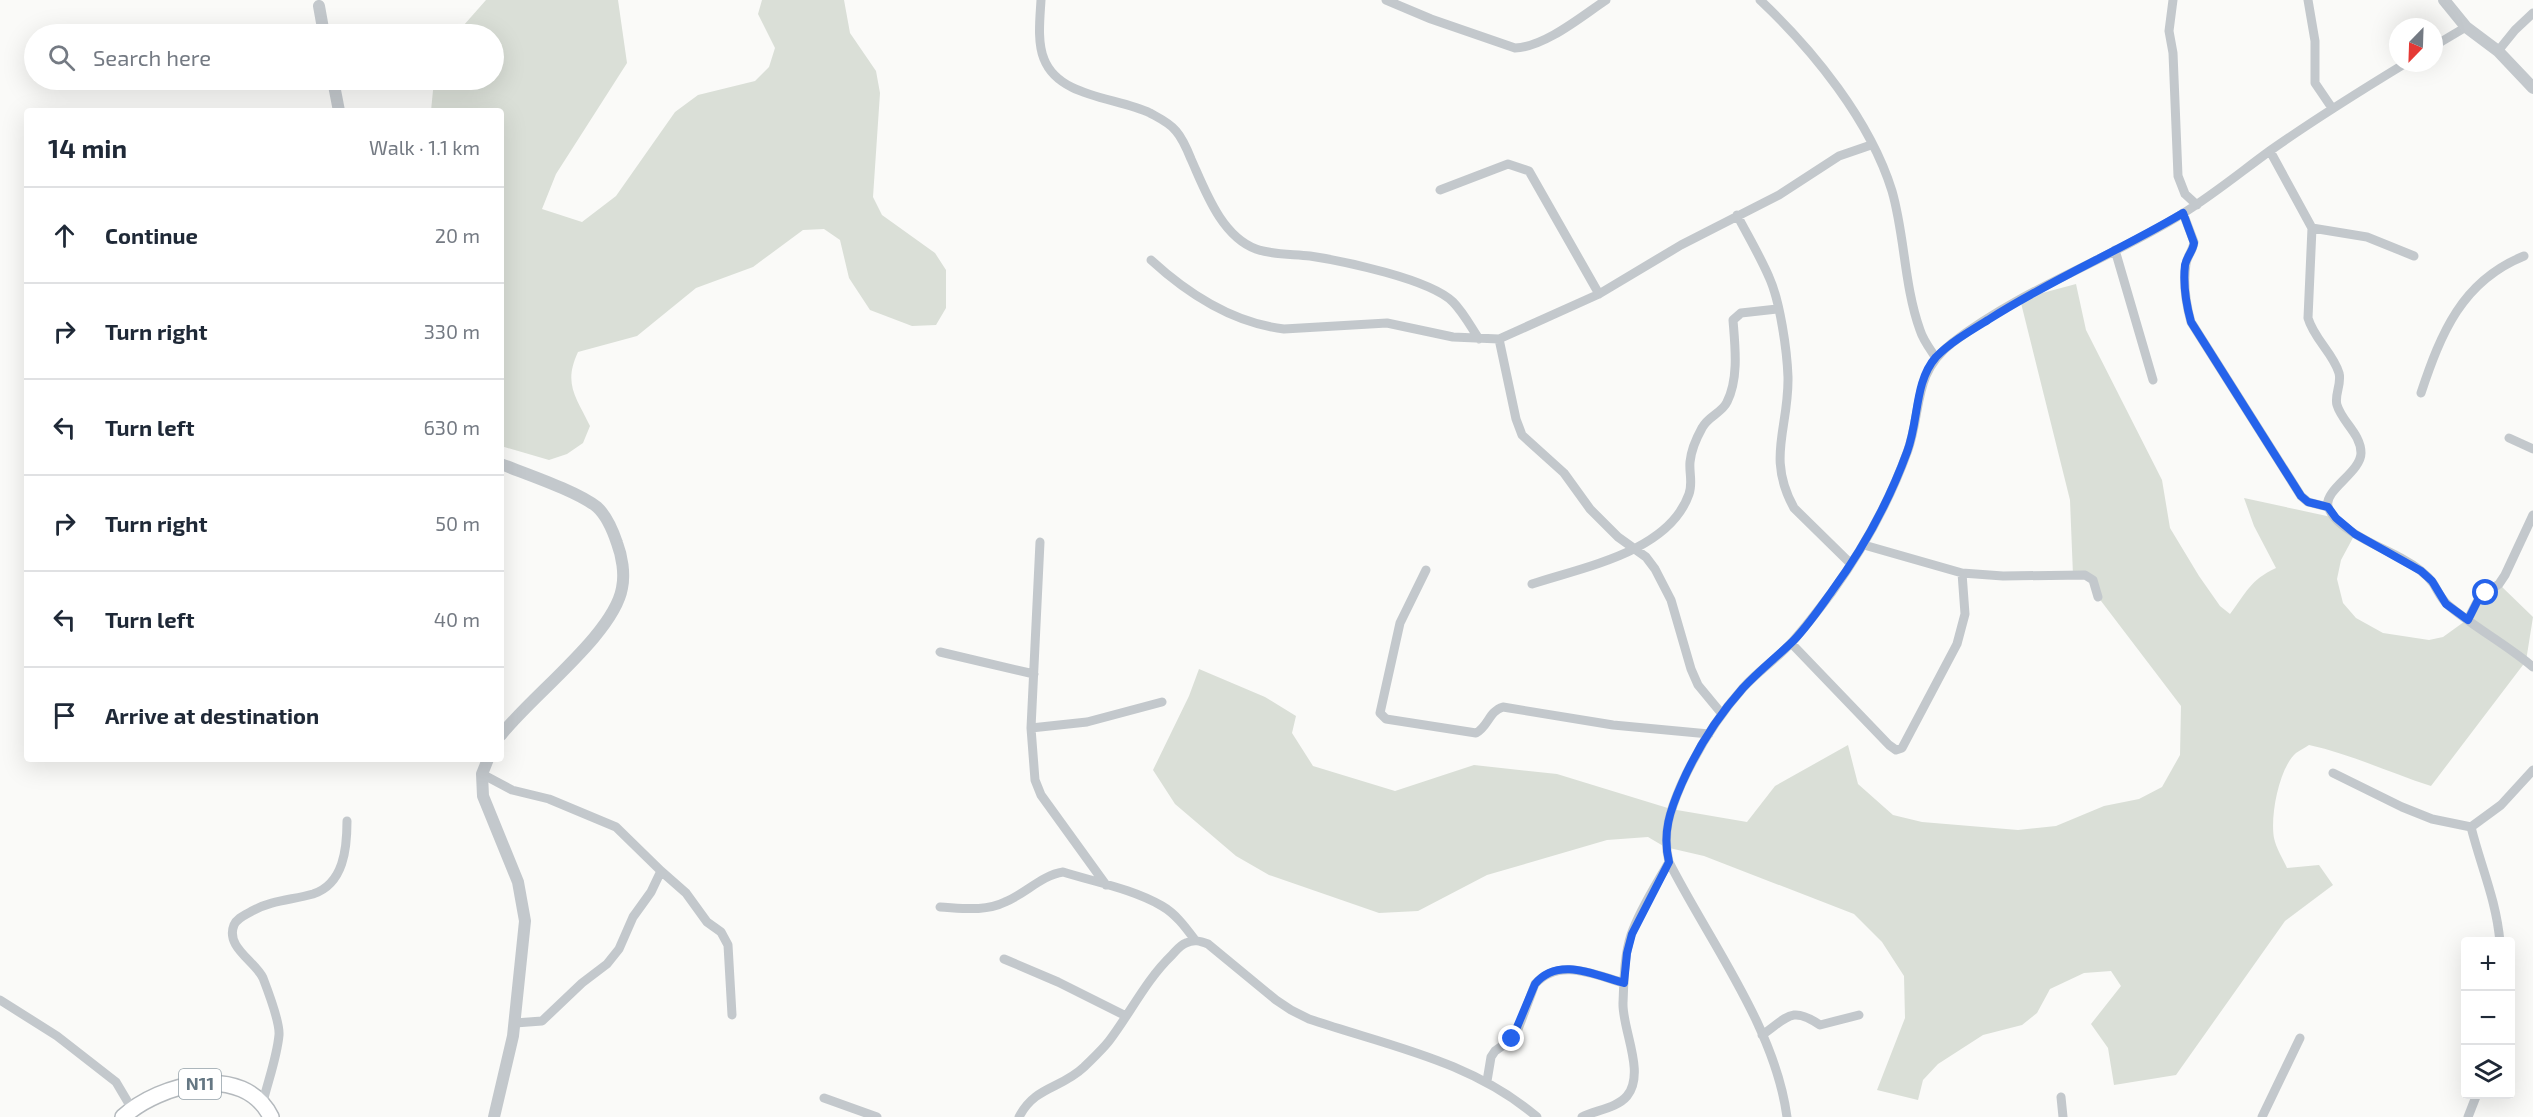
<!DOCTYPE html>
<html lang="en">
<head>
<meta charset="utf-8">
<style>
	:root { --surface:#fff; --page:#f2f2f3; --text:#1f2937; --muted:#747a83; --line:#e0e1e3 }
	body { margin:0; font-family:"Exo 2",sans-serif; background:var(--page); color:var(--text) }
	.controls { position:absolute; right:18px; bottom:18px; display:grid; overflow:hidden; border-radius:6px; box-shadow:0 6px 24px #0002 }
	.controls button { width:54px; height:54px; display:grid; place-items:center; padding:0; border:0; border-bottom:2px solid var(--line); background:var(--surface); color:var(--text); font:30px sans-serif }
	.compass { position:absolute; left:2389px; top:18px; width:54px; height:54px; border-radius:50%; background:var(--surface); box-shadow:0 6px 24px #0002; rotate:203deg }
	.stop { position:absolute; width:18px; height:18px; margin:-14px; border:4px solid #2563eb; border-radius:50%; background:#fff }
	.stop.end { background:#2563eb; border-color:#fff; box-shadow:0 2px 6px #0008 }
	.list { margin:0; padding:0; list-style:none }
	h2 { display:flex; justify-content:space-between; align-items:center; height:78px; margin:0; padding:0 24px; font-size:26px }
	h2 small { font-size:20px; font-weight:400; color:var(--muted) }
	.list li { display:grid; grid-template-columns:39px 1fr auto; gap:18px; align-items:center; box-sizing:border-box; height:96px; padding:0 24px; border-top:2px solid var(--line) }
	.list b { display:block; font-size:22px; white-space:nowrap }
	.list em { font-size:20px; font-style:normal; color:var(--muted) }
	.icon { flex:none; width:33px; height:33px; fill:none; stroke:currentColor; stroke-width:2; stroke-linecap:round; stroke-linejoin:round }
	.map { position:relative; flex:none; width:2533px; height:1117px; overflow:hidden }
	.search { position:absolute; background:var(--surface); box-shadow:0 6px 24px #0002; left:24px; top:24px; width:480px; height:66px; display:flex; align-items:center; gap:15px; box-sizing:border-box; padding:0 21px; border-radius:33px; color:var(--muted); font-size:22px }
	.panel { position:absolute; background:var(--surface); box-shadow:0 6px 24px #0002; left:24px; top:108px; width:480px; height:654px; border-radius:6px }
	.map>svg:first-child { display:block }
</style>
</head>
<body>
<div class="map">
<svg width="2533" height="1117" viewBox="0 0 2533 1117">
	<rect width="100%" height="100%" fill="#fafaf8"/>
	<path fill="#dadfd7" d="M486,0h132l9,63 -71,111 -14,35 40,13 34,-26 59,-84 23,-17 57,-14 14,-14 6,-19 -17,-34 4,-14h82l6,33 26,38 4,22 -7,104 9,18 53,38 11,17v38l-10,17 -24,1 -42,-16 -21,-32 -9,-38 -16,-11 -21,1 -50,37 -57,21 -59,48 -59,16c-15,32 -2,45 12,74l-7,17 -16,11 -18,6 -48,-14v-335h-70l3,-31h60v-46h-38z
		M2076,284l10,46 76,150 8,48 29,48 21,30 10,8c16,-21 20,-34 46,-46l-22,-42 -10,-28 92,20 19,16 -14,26 -4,19 6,24 13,15 27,15 46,7 14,-3 25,-18 11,-21 20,-14 34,33 -7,44 -95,125c-41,-13 -80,-32 -122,-41 -4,3 -9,5 -13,8 -17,15 -26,63 -22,85 2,10 9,21 13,30l32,-3 14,20 -48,36 -109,154 -62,10 -6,-37 -17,-24 30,-38 -10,-15 -27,2 -34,16 -13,24 -15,12 -39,10 -45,29 -15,16 -5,20 -41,-10 28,-72 -1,-42 -22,-34 -28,-28 -150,-58 -39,-9 -17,-10 -41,3 -120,35 -69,36 -39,2 -110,-38 -33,-19 -61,-52 -22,-34 36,-74 10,-27 66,28 31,19 -4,17 21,33 82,25 79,-26 83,9 114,35 76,13 28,-36 73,-41 10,39 35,31 29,7 96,8 38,-4 48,-20 35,-7 23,-12 18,-32 1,-49 -83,-109 -5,-17 -20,-5 -3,-75 -50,-201z"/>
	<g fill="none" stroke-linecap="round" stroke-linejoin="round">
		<g stroke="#b4b9bd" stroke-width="18">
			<path id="trunk" d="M123,1117c37,-34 121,-55 148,0"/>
		</g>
		<path stroke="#c3c8cc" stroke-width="9" d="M1041,0c-1,18 -4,42 3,59 15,39 73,38 106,54 9,5 20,10 26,18 7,8 11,18 15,28 14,31 30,77 65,90 16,6 38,5 54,7 33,5 120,23 143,46 10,10 18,25 26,37
			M1386,0l45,19 84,29c30,-1 67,-32 91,-48
			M1760,0c53,50 110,120 132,191 13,45 12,95 28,139 3,10 10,19 16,28
			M2173,0l-4,31 4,22 5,123 7,18 12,11
			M2308,0l7,41v42l17,25
			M2434,46l32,-19
			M2498,51l17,-21 18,-17
			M2270,151l42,77 -4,90c6,21 25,35 31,55 3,11 -5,22 -2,32 5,17 24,29 24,48 0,19 -37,37 -33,53 6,23 53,41 73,52 11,6 24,14 32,25 5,8 8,16 15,22 27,23 58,39 85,62
			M1440,190l68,-26 21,7 70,123
			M2183,213l11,29c-1,9 -7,14 -8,22 -3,19 0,40 5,58l110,174 7,6 20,5
			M1737,215c11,21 23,41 32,62 11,24 18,73 19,100 1,52 -22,80 6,131l57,56
			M2312,228l55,9 47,19
			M2115,250l38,130
			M1151,260c37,34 83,63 133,69l103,-6 66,14 46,2 100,-45 82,-49 98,-50 60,-39 32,-11
			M1499,339l17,80 6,16 42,38 26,36 28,28 28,20 9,12 16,31 20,69 7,16 24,29
			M2421,393c20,-60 41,-112 103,-137
			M2509,438l24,11
			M1040,542l-9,186 4,52 6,15 65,90
			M1864,545l98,28 41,3 82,-1 8,5 5,17
			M1426,570l-26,53 -20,90 6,6 90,14c12,-6 13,-22 27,-26l110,18 96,9
			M1532,584c51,-17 137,-32 157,-90 4,-11 0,-21 1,-32 1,-11 7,-25 12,-34 6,-12 20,-15 25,-26 12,-24 8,-56 6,-82l8,-7 36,-4
			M2468,619l11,-21 20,-14 6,-9 28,-60
			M1791,643l98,102 7,5 6,-2 55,-104 8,-30 -3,-41
			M940,652l94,22
			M1031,728l56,-6 75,-20
			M2333,773l69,34 30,12 39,8 30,-22 32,-35
			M482,774l30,16 37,9 67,28 45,44 25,22 21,29 14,10 7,13 4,70
			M2471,827c10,40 25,72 29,115
			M940,907c21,1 45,5 65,-5 20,-8 37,-27 58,-30 32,10 70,17 99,34 14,8 24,22 33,34
			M1004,959l54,23 68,34
			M0,1000l57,36 59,46 16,27
			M515,1023l27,-2 40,-38 25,-19 12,-15 14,-32 18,-25 10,-21
			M1762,1035c25,-17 29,-30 58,-10l39,-10
			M1487,1081l4,-24 4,-6 17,-12 5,-7 18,-48c24,-27 60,-9 89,-1
			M2061,1097l2,20
			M824,1098l53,19
			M263,1102c5,-21 14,-45 16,-67 1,-12 -11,-44 -16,-57 -8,-17 -38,-31 -29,-53 3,-7 11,-10 18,-14 20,-11 40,-11 61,-17 31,-10 34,-46 34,-73
			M1019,1117c16,-31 42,-28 65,-50 8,-8 18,-17 25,-26 22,-29 37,-61 63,-86 4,-4 8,-10 14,-12 8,-4 14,-2 22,1l68,56 15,10 18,9c80,27 163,42 228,98
			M1582,1117c14,-7 35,-9 45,-21 19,-23 -5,-67 -4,-93 1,-23 1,-47 8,-68 9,-26 25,-50 38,-73
			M1787,1117c-12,-90 -78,-176 -118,-255 -7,-29 1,-51 12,-77 16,-35 37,-69 62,-97 15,-17 35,-30 50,-47 14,-16 27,-33 39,-49 31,-43 58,-92 76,-142 14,-41 5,-77 44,-107 70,-54 156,-83 230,-129 31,-19 60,-43 89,-64 44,-31 89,-59 135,-87
			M2262,1117l38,-79
			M2468,1117l9,-23"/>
		<path stroke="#c3c8cc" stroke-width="12" d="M2444,0l22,27 32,24 35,37
			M319,6l5,28
			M333,80l6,31
			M501,464c25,10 76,27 96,43 10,9 16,24 20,36 5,13 8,31 5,45 -8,46 -91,108 -121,147
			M488,759l-6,15 1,22 35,86 7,39 -12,115 -19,81"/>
		<use href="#trunk" stroke="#fff" stroke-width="15"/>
	</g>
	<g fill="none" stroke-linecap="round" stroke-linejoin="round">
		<path stroke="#2563eb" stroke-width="8" d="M1512,1039l23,-55c23,-28 60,-9 89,-1l3,-30 5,-19 37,-72c-7,-29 1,-52 13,-79 15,-34 36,-67 61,-95 15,-16 31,-29 47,-44 15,-14 29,-35 42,-53 31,-42 57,-90 75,-139 12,-31 7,-70 29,-95 15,-15 34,-26 52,-37 62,-40 131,-69 195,-107l11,30c-1,8 -7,13 -9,22 -2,18 1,39 6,57l110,174 7,6 20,5 8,11 19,16 66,37 11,10 14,23 22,16 11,-22 7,-5"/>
	</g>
	<g text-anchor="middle" stroke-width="6" stroke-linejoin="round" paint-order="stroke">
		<rect fill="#fff" stroke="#93a0a8" stroke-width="1.5" x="179" y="1069" width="42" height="30" rx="4.5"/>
		<g font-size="18" font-weight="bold" fill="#657783">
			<text x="200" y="1090">N11</text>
		</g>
	</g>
</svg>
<div class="controls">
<button>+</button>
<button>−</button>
<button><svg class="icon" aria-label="layers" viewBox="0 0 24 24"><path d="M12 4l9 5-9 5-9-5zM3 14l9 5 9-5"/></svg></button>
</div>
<svg class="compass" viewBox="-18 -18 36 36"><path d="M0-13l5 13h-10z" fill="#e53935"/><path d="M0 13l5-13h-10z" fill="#747a83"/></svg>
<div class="stop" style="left:2486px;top:593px"></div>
<div class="stop end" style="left:1512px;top:1039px"></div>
<div class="search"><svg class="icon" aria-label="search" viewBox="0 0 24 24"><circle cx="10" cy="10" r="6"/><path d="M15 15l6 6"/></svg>Search here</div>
<section class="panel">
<h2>14 min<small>Walk · 1.1 km</small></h2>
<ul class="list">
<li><svg class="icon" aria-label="ahead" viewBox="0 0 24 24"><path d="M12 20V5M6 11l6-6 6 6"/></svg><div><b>Continue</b></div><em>20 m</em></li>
<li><svg class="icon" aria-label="right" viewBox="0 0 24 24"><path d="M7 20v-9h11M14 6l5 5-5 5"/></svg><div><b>Turn right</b></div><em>330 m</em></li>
<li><svg class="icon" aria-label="left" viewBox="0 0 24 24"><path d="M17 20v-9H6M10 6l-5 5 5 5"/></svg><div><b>Turn left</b></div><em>630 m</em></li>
<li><svg class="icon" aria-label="right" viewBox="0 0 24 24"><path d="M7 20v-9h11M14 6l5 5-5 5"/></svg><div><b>Turn right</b></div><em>50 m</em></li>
<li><svg class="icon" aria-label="left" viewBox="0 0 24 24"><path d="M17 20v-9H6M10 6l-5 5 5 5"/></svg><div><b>Turn left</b></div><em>40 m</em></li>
<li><svg class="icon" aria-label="arrive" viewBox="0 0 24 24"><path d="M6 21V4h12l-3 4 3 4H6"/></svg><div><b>Arrive at destination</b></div></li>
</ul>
</section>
</div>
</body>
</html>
